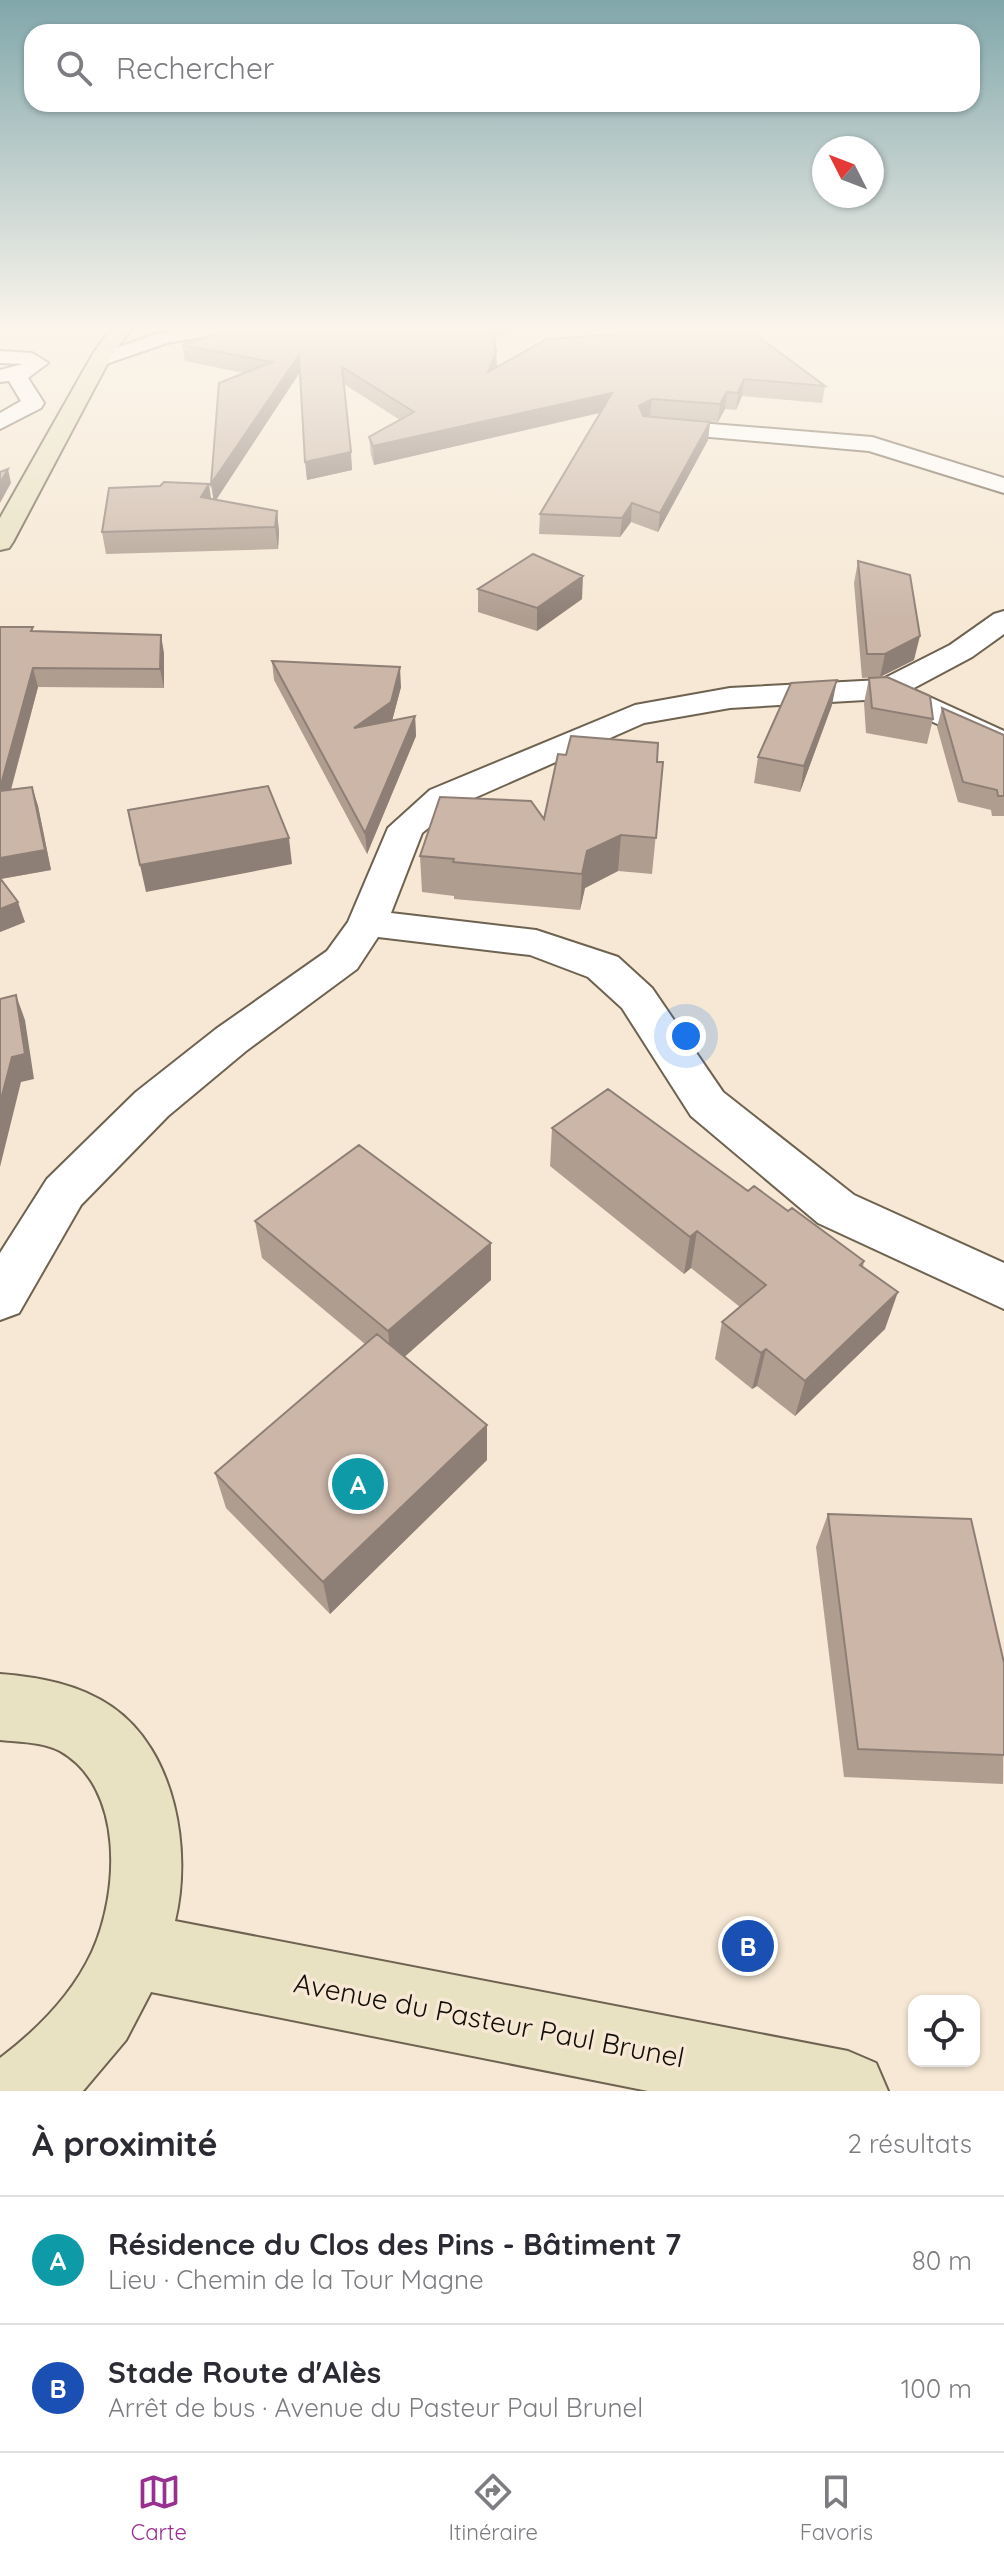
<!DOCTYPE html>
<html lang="fr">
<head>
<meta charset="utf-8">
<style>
	:root { --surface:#fff; --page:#f7f7f7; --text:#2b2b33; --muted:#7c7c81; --line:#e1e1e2; --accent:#992f91 }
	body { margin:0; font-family:Quicksand,sans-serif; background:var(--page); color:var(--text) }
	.controls { position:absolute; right:24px; bottom:24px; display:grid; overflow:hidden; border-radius:16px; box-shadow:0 2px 6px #0004 }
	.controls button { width:72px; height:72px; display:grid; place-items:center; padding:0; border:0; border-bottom:2px solid var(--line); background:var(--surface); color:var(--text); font:40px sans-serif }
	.compass { position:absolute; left:812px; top:136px; width:72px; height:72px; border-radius:50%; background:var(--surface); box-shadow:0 2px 6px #0004; rotate:312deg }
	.you { position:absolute; left:686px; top:1036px; width:28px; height:28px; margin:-20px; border:6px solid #fff; border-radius:50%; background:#1a73e8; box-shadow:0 0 0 12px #1a73e833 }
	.badge { display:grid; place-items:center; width:52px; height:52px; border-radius:50%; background:var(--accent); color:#fff; font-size:26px; font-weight:700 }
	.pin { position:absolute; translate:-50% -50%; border:4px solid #fff; box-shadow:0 2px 8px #0006 }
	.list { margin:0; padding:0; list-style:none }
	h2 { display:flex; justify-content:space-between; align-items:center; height:104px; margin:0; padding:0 32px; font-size:34px }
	h2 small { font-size:26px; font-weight:400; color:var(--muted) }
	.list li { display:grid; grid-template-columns:52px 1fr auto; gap:24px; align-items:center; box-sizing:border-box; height:128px; padding:0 32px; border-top:2px solid var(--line) }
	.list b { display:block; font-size:30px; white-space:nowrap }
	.list p { margin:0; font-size:26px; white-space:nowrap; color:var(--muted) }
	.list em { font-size:26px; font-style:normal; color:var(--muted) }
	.icon { flex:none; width:44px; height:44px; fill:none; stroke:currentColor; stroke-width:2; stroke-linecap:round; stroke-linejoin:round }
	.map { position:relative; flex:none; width:1004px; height:2091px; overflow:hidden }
	.search { position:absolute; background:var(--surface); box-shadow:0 2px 6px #0004; left:24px; right:24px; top:24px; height:88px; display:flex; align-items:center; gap:20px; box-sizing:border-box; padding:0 28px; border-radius:24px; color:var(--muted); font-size:30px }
	.sheet { height:360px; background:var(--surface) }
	nav { display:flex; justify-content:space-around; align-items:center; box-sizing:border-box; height:112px; border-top:2px solid var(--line); background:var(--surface); font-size:22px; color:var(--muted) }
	nav a { display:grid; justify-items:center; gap:4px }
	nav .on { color:var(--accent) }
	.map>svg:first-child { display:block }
</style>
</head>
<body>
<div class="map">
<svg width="1004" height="2091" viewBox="0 0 1004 2091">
	<rect width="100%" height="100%" fill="#f6e8d4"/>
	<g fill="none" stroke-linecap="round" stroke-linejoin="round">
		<g stroke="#6e6250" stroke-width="4">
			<path id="minor" d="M197,326h44l-10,6 -64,11 -67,23 -10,-6 3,-4 63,-22z
				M0,351l32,2 16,10 -20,15 16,25 -3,5 -41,21v-16l21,-12 -12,-20 -9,1v-12l23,-6 -23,-1z
				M650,419l222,18 132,41v15l-135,-42 -227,-20 -3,-5z
				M1004,611v23l-32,23 -60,32 92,42v23l-122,-55 -152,9 -86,15 -188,83 -34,27 -31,80 145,17 82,27 34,31 71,104 131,103 150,68v46l-186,-86 -127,-107 -69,-108 -34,-31 -58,-22 -152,-18 -21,32 -111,82 -78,65 -87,89 -62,108 -19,7v-67l47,-74 89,-87 80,-63 111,-78 21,-29 40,-94 42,-38 205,-85 95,-17 151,-8 69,-35 44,-31z"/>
		</g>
		<g stroke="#6e6250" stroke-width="4">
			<path id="secondary" d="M114,326h20l-21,27 -100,189 -4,6 -9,2v-32l94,-166z
				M0,1674c38,3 79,10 112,33 64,44 80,144 63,214l673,130 28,12 12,28h-240l-497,-99 -25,48 -43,51h-83v-33c37,-28 72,-63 92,-106 27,-59 33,-164 -32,-201 -17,-9 -41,-9 -60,-11z"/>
		</g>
		<use href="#minor" fill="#fff" fill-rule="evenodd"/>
		<use href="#secondary" fill="#e8e1c2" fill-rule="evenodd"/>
	</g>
	<path fill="#af9d90" d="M243,326h271l-2,6 -18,5 2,15 1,15 50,-28 278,47 -3,17 -80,-7 -6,14 -11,-1 -7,13 -69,-5 61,5 -2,18 -50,92 -27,-10 -11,15 -81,-3 1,-20 60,-101 -226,52 -3,-10 -2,-18 31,-17 -56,-36 8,86 -45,10 -7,-108 -84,128 61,11 2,21 -1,17 -172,5 -4,-22 112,-33 -3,-15 33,-111 -59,-12 -3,-16z
		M858,561l56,99 -34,17 -18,1 -8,-95z
		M478,589l104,10 -45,32 -59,-19z
		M0,627l34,4 130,22v35l-126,-1 -27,103 21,-3 6,19 13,64 -50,9 24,43 -25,10z
		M272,661l129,26 -9,34 23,-5 1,20 -49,118 -93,-174z
		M869,678l64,41 -6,25 -61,-11 -2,-30z
		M832,705l-32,87 -46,-9 4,-26z
		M942,708l62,27v81h-12l-1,-6 -33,-8 -21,-75z
		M657,762h6l-11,112 -34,-3 -33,17 -5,22 -126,-11v-3l-32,-4 -2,-36 124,-37z
		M552,1128l196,63 40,20 76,50 -1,6 22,62 -90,87 -38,-30 -5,3 -37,-30 7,-37 18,-15 -49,-39 -7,6 -134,-108z
		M255,1221l236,22v37l-86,76 82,104 -157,154 -104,-106 -11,-35 150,-129 -103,-86z
		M828,1514l176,149 -1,121 -159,-7 -28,-230z"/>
	<path fill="#8e7f76" d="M0,326h12l-12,4z
		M491,326h23l-2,6 -21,6z
		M496,352l1,16 -9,4z
		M299,355l1,17 -86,131 -3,-19z
		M744,379l-2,17 -6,14 2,-17z
		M727,392l-2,17 -7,13 2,-18z
		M612,393l-1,17 -237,55 -1,-19z
		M652,399l-2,17 -13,7 2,-17z
		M710,422l-2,18 -50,92 2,-19z
		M351,452l1,18 -45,10 -2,-18z
		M8,469l3,14 -11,20v-20z
		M209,484l3,21 -11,-8z
		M632,503l-1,19 -11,15 2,-19z
		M277,511l2,21 -1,17 -3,-22z
		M583,576l-1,23 -45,32v-23z
		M161,635l3,18v35l-4,-19z
		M920,636l-6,24 -34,17 5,-23z
		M400,667l1,20 -9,34 -38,7z
		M33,668l5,19 -33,124 -5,-17v-6z
		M837,680l-5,25 -32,87 4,-26z
		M415,716l1,20 -49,118 -2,-21z
		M32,787l6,19 13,64 -51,9v-21z
		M621,835l-3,36 -33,17 -5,22 2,-36 5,-23z
		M289,838l3,26 -146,28 -6,-27z
		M18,902l7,20 -25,10v-23z
		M16,995l9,25 9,59 -13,3 -21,85v-64l12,-46z
		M697,1231l-6,37 -7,6 6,-37z
		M491,1243v37l-99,88 -4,-37z
		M898,1292l-13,37 -90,87 10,-35z
		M766,1349l-9,37 -5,3 9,-36z
		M487,1425v35l-157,154 -7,-32z"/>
	<path fill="#cbb6a8" stroke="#8e7f76" stroke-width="2" d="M243,326h249l4,26 -8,20 59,-33 197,-13 81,60 -81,-7 -6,14 -11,-1 -7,12 -68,-5 -13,7 4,10 67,6 -50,91 -28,-10 -10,15 -82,-4 72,-121 -239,53 -4,-9 45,-25 -72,-45 9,85 -46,10 -6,-107 -88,129 8,-101 53,-21 -90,-17z
		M8,469l-8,14v-11z
		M164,482l45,2 -8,13 76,14 -2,16 -173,5 7,-44 51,-2z
		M533,554l50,22 -46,32 -59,-19z
		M858,561l52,14 10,61 -35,18h-18z
		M0,627h33l-2,4 130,4 -1,34 -127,-1 -33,120z
		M272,661l128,6 -9,35 -37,26 61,-12 -50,117z
		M887,677l43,19 3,23 -61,-11 -3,-30z
		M837,680l-33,86 -46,-9 33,-74z
		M942,708l62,27v61h-6l-1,-6 -34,-8z
		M571,736l87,7 -1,19h6l-7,76 -35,-3 -34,16 -5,23 -129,-12 1,-3 -34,-3 20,-59 91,4 13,18 14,-65 8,1z
		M268,786l21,52 -149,27 -12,-55z
		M32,787l13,63 -45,8v-67z
		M0,878l18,24 -18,7z
		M16,995l9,59 -13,3 -12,46v-104z
		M608,1089l140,102 6,-5 34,25 4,-3 72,53 -4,4 38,27 -93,89 -39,-32 -5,4 -39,-31 44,-37 -69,-54 -7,6 -138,-109z
		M359,1145l132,98 -103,88 -133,-110z
		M377,1334l110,91 -164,157 -108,-109z
		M828,1514l143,5 33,144v92l-146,-6z"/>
	<linearGradient id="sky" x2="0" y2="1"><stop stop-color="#81a7ab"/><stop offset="0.53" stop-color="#fbf5ec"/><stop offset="1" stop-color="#fbf5ec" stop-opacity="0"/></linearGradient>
	<rect width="1004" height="619" fill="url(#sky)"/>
	<g text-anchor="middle" stroke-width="7" stroke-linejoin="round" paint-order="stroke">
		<g font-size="28" fill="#130e07" stroke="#f6e8d4">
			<text transform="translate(489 2020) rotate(11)" y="10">Avenue du Pasteur Paul Brunel</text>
		</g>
	</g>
</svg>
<div class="controls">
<button><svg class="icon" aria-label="locate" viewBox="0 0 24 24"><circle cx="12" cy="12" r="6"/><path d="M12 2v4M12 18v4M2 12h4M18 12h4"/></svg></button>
</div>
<svg class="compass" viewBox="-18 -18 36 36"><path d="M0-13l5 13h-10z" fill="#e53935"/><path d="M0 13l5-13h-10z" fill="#7c7c81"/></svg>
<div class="you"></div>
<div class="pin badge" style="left:358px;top:1484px;background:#0f9aa8">A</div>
<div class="pin badge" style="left:748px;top:1946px;background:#1a4fb4">B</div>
<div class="search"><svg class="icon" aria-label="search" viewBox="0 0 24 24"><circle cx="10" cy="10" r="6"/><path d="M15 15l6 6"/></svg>Rechercher</div>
</div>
<section class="sheet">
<h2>À proximité<small>2 résultats</small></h2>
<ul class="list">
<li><span class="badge" style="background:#0f9aa8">A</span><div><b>Résidence du Clos des Pins - Bâtiment 7</b><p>Lieu · Chemin de la Tour Magne</p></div><em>80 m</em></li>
<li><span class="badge" style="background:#1a4fb4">B</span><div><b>Stade Route d'Alès</b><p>Arrêt de bus · Avenue du Pasteur Paul Brunel</p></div><em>100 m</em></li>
</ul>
</section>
<nav>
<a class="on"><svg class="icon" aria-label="map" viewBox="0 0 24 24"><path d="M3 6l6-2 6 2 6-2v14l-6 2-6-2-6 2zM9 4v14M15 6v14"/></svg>Carte</a>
<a><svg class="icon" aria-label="directions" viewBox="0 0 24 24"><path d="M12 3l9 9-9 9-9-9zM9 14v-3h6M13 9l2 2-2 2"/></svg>Itinéraire</a>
<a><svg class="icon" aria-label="saved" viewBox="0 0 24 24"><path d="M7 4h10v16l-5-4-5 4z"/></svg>Favoris</a>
</nav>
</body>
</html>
